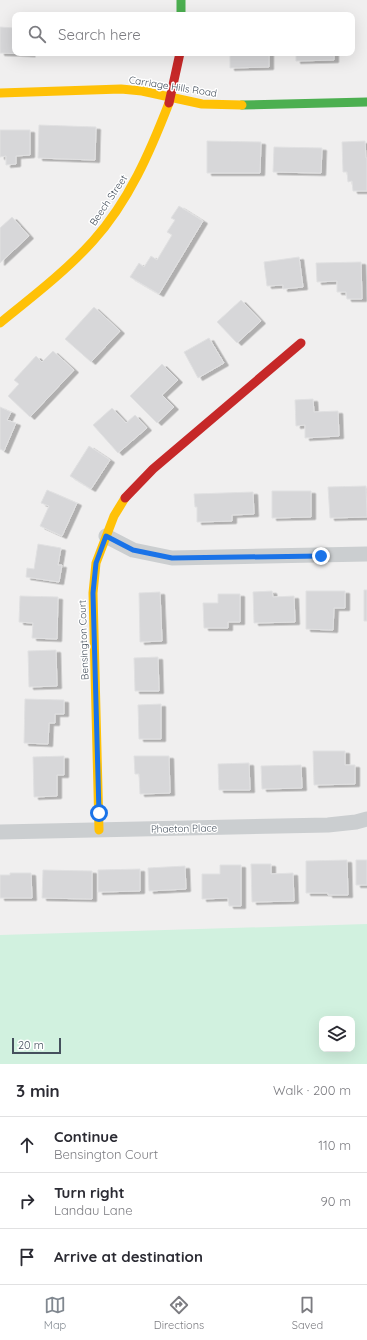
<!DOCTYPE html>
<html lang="en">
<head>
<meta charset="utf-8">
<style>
	:root { --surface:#fff; --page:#f7f7f7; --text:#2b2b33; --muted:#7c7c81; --line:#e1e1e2; --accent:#818890 }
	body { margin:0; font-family:Quicksand,sans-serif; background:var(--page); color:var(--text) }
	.controls { position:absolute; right:12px; bottom:12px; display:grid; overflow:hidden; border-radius:8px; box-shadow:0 4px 16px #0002 }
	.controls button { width:36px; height:36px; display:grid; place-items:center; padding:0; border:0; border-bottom:1px solid var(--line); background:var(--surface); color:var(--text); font:20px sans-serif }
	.scale { position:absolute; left:12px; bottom:10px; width:49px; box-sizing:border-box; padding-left:4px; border:2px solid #45505d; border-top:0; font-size:11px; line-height:14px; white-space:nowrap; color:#45505d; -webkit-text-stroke:3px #fff; paint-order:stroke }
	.stop { position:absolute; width:12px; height:12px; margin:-9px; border:3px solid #1a73e8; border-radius:50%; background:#fff }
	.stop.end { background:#1a73e8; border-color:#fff; box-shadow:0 1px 4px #0008 }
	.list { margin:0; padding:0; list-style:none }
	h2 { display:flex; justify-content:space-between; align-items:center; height:52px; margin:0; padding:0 16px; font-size:17px }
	h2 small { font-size:13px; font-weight:400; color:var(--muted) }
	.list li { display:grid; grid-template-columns:26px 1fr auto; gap:12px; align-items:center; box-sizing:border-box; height:56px; padding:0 16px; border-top:1px solid var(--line) }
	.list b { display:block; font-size:15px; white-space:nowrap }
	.list p { margin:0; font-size:13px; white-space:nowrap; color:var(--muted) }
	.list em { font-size:13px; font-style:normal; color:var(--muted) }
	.icon { flex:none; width:22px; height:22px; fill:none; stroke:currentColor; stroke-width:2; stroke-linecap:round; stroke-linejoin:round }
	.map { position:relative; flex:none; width:367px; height:1064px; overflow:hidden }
	.search { position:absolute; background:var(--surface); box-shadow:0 4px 16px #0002; left:12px; right:12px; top:12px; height:44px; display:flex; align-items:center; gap:10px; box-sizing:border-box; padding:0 14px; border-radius:8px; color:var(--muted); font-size:15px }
	.sheet { height:220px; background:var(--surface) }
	nav { display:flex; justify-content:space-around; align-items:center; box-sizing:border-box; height:56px; border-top:1px solid var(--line); background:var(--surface); font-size:11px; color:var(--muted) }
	nav a { display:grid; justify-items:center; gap:2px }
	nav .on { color:var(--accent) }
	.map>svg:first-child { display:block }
</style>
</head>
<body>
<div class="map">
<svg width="367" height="1064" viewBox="0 0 367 1064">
	<defs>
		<filter id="shadow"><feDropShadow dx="4.5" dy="2.5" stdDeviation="0" flood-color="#0004"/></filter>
	</defs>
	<rect width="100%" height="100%" fill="#f0efef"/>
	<path fill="#d1f1df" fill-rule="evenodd" d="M367,924v140h-367v-129zM322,1019h30v30h-30z"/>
	<path fill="#d7d7d9" stroke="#e1e1e2" filter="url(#shadow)" d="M0,27l15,1v25l16,1 -31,-1z
		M230,53h39v14l-39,1z
		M296,53h38v7l-38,1z
		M39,125l57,2 -1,33 -57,-2z
		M0,130h30v25l-14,1v8l-10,1v-9l-6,1z
		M207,141l54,1 -1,31h-53z
		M365,141l1,17h1v33h-14l-1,-10 -4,1 -1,-10h-4l-1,-30z
		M274,147l48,1 -1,25 -48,-1z
		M179,206l24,15 -44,73 -29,-17 9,-14 5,4 7,-11 6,4 15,-25 -5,-3 8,-12 -4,-2z
		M12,217l17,19 -29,27v-35z
		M299,257l4,30 -20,2v-4l-16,1 -3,-24z
		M361,262l1,37h-15l-1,-7h-9v-11l-20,1 -1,-19z
		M241,300l20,21 -24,22 -20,-21z
		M94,307l26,24 -29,31 -26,-23z
		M209,338l15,25 -26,15 -14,-26z
		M53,351l21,19 -44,47 -22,-21 11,-12 -5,-4 22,-24 6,6z
		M162,364l16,16 -16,15 12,12 -17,16 -27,-27z
		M313,399l1,13 24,-1 1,25 -34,2v-13l-9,1 -1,-26z
		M0,407l11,5 -4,8 9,3 -12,28 -4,-2z
		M112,408l14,15 9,-8 12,13 -29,25 -25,-28z
		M89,446l21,14 -19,29 -21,-13z
		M366,486l1,31 -37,1 -2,-31z
		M47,490l30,13 -15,33 -22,-10 9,-20 -8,-3z
		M272,491h39v26l-39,1z
		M253,492l1,22 -22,1v6l-35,1v-15h-2l-1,-13z
		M38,544l23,4 -3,17h4l-3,17 -33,-5 1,-9 7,1z
		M364,590h3v31h-3z
		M272,591l1,6 21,-1 1,26 -41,1 -1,-31z
		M306,591h39v17h-11l-1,22 -27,-1z
		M160,592l2,49 -22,1 -1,-49z
		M218,594h22v28h-12v6h-24l-1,-25h15z
		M20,596l38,1 -1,42 -25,-1 1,-15 -14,-1z
		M56,650l1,36 -28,1 -1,-36z
		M158,657l1,34h-24l-1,-33z
		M25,699l39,1v14h-9v9h-6l-1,21 -24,-1z
		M161,704v35h-22l-1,-34z
		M313,751h32v14h10v19l-41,1z
		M64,756v19h-7v21l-23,1 -1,-40z
		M134,756h35l1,37 -30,1 -1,-20h-4z
		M249,763l1,27h-31l-1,-26z
		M301,765l1,23 -40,1 -1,-23z
		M347,860l1,35h-20v-2h-22v-32z
		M356,860h11v25h-11z
		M251,864h20v10l22,-1 1,28 -42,1z
		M220,865h21v41h-12l-1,-8 -26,1v-25h18z
		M185,866l1,23 -37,2 -1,-23z
		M140,869v22l-42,1v-22z
		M43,870l49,1v28l-50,-1z
		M10,873h21l1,25h-32v-23h10z"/>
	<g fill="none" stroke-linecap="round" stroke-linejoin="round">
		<path stroke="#cbced0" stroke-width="15" d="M106,536l27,14 39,8 195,-4
			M0,832l328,-7 28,-3 11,-3"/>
		<path stroke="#4caf50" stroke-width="9" d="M181,0v15
			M242,105l125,-3"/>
		<path stroke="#ffc107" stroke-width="9" d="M0,93l121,-4 21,2 60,13 40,1
			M0,323c32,-26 66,-52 93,-82 36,-40 57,-89 76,-138
			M99,830l-6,-237 3,-30 18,-47 11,-18"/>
		<path stroke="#c62828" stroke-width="9" d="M169,103l11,-50
			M125,498l28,-29 148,-126"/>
	</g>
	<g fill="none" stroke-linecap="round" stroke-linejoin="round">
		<path stroke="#1a73e8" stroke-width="5" d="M99,813l-6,-220 3,-30 10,-27 27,14 39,8 149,-2"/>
	</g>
	<g text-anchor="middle" stroke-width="3" stroke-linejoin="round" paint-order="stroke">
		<g font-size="10" fill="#45505d" stroke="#fff">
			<text transform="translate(173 86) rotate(9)" y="4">Carriage Hills Road</text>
			<text transform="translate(108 200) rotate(-56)" y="4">Beech Street</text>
			<text transform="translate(83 640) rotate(-92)" y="4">Bensington Court</text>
			<text transform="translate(184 828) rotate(-1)" y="4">Phaeton Place</text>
		</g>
	</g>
</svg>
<div class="controls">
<button><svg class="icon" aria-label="layers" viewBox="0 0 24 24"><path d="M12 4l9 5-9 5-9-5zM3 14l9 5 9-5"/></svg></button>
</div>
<div class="scale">20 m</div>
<div class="stop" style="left:99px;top:813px"></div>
<div class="stop end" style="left:321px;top:556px"></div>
<div class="search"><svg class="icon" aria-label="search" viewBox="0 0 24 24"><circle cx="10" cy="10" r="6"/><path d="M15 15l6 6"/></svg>Search here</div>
</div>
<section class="sheet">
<h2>3 min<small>Walk · 200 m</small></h2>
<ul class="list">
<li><svg class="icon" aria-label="ahead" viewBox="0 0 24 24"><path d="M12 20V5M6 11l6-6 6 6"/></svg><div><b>Continue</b><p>Bensington Court</p></div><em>110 m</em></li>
<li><svg class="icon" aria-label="right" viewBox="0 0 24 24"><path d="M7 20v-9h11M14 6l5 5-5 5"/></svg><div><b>Turn right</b><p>Landau Lane</p></div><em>90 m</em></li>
<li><svg class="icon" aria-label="arrive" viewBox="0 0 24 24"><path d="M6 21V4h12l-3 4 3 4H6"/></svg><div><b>Arrive at destination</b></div></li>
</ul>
</section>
<nav>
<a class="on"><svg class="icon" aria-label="map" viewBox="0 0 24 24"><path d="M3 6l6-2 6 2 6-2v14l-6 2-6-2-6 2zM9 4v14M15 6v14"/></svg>Map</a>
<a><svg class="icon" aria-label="directions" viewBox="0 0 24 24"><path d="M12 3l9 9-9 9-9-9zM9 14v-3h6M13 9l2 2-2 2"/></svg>Directions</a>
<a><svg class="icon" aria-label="saved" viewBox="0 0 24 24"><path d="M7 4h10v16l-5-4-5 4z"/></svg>Saved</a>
</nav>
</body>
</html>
